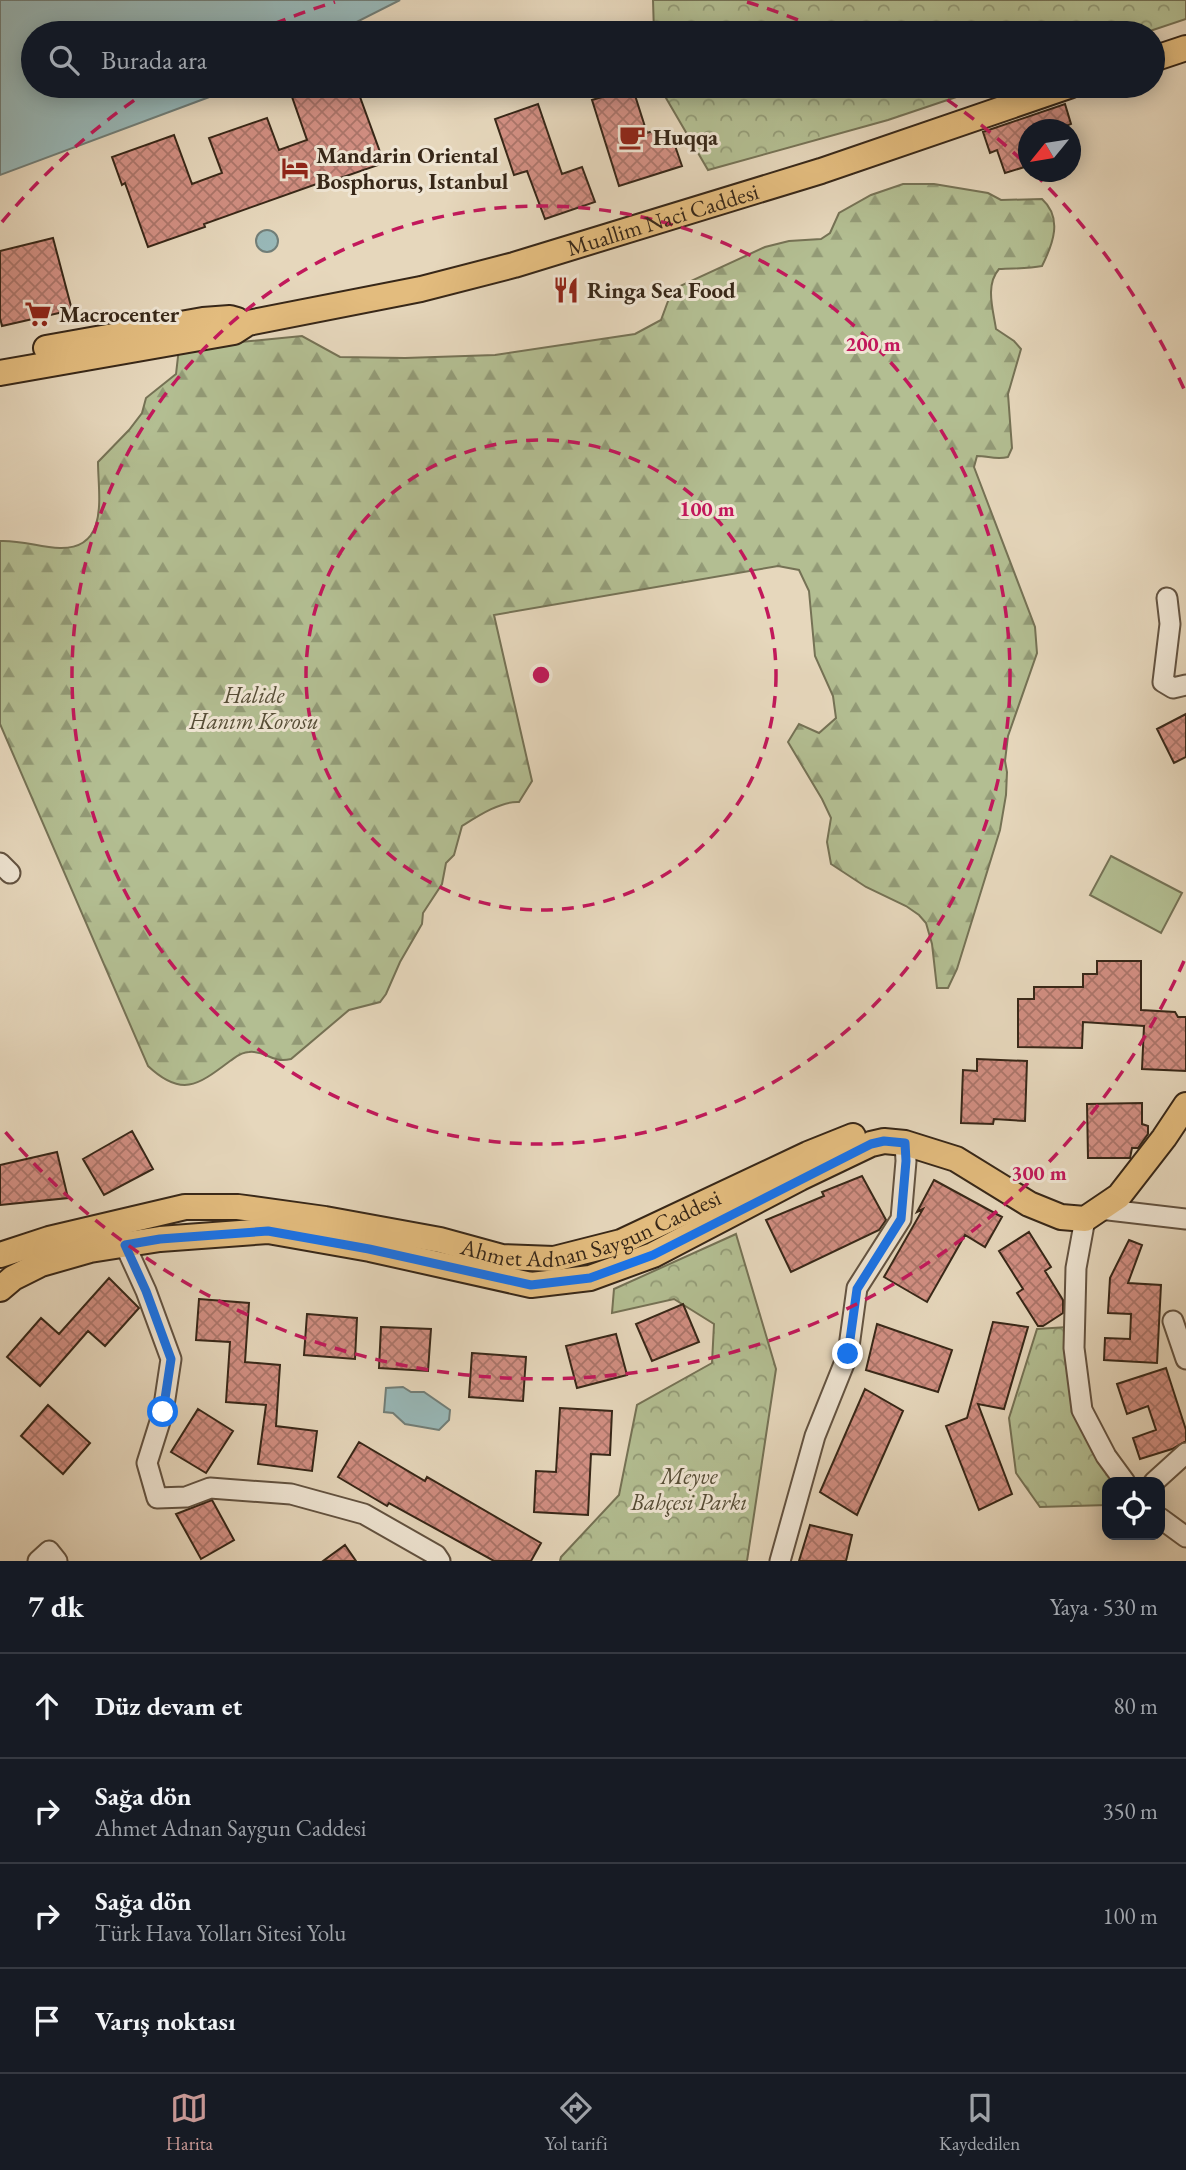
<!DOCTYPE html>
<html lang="tr">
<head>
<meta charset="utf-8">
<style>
	:root { --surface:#171b24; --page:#242831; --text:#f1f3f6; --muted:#9ea1a6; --line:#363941; --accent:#c59692 }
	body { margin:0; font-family:"EB Garamond",serif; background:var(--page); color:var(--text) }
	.controls { position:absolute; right:21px; bottom:21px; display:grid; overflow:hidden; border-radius:14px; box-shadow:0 4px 18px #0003 }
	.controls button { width:63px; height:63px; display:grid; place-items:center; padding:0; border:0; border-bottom:2px solid var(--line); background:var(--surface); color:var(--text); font:35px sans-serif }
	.compass { position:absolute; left:1018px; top:119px; width:63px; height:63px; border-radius:50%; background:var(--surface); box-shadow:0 4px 18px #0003; rotate:240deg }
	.stop { position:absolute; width:21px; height:21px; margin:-16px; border:5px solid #1a73e8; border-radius:50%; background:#fff }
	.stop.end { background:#1a73e8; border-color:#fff; box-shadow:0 2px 7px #0008 }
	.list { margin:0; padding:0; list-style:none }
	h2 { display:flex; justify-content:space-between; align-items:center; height:91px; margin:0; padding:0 28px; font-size:30px }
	h2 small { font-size:23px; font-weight:400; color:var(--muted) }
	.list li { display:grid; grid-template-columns:46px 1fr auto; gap:21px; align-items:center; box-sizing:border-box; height:105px; padding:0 28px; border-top:2px solid var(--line) }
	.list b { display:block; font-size:26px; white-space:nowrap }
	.list p { margin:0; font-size:23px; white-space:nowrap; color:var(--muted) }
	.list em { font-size:23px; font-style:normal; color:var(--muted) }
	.icon { flex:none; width:38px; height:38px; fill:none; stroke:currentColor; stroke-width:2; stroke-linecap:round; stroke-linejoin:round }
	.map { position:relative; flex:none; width:1186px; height:1561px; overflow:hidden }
	.search { position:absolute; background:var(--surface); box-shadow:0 4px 18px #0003; left:21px; right:21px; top:21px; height:77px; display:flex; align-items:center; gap:18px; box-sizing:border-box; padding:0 24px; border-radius:38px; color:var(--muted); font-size:26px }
	.sheet { height:511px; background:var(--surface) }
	nav { display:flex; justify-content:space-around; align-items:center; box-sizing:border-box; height:98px; border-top:2px solid var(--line); background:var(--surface); font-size:19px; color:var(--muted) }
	nav a { display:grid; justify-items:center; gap:4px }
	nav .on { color:var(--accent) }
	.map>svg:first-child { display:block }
</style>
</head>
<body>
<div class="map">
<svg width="1186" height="1561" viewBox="0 0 1186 1561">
	<defs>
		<pattern id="forest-firs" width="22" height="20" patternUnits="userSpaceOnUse" patternTransform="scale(1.75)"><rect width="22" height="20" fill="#b3be92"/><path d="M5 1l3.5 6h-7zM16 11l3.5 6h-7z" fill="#929a76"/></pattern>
		<pattern id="park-crowns" width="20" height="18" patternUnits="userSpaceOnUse" patternTransform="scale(1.75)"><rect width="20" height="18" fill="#b3be92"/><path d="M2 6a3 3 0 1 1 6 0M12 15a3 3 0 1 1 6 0" fill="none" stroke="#929a76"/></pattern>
		<pattern id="building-cross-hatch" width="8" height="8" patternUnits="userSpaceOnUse" patternTransform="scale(1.75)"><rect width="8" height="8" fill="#d28f83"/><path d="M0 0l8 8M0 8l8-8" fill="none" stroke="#ab756a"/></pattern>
	</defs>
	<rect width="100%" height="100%" fill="#e6d7bc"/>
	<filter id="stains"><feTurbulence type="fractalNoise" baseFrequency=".00286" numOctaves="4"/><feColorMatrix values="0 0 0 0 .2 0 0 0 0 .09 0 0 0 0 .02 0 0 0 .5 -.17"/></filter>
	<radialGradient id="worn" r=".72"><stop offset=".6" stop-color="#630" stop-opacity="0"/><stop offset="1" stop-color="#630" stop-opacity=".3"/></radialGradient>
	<path fill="#b3be92" stroke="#757255" stroke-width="2" d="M1111,856l71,37 -21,40 -71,-38z"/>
	<path fill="url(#forest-firs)" stroke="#757255" stroke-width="2" d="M903,184h31l54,9 13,7 41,-1c21,19 11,45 0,67 -14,3 -28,2 -43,3 -14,16 -6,40 -3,60l18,12 7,8 -13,45 4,54 -4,9c-12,3 -20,-1 -31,-1l-3,11 61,160 2,26 -29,83 -3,25 2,11 -1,23 -6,35 -43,139 -9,19h-11l-5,-44 -6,-21 -7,-8 -13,-9 -40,-19 -35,-23 -4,-22 4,-24 -9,-19 -34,-57 11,-18 20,9 17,-15 -3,-22 -18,-40 -6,-65 -10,-21 -21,-4 -284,49 38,166 -13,21c-18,-1 -41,14 -57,24l-8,29 -8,8 -4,21 -19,29 -1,11 -22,38 -14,32 -6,8 -31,8 -58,49c-20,5 -24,-9 -42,-7 -8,0 -13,5 -19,9 -32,24 -48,37 -82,5l-148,-342v-183c21,-1 39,6 60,7 50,1 38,-54 38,-86l31,-32 13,-17 4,-15 30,-24 3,-26 123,-12 38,21 65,1 90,-3 140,-21 26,-14 10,-27 9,-7 85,-39 24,-6 32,-2 9,-6 9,-20 32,-18z"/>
	<path fill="url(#park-crowns)" stroke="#757255" stroke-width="2" d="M653,0h533v19l-42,14h-490z
		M659,86h330l-101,34 -180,50z
		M736,1234l40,135 -29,192h-187l1,-4 58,-62 18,-90 75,-42 2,-39 -40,-25 -62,14 2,-24z
		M1067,1327v20l55,135h-15v23l-67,2 -24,-34 -7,-55 28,-89z"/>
	<path fill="#98b8b8" stroke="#717e78" stroke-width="2" d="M0,0h400l-65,33h-302v53h199l-20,10 -212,79z
		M256 241a11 11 0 1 1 22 0a11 11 0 1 1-22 0Z
		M403,1387l8,5h13l26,18 -1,10 -10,10 -34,-6 -12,-11 -9,-1 2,-24z"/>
	<path fill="url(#building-cross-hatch)" stroke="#372718" stroke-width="2" d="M304,86h52l28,77 -58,20 -1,-2 -121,43 1,3 -57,20 -23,-64 -3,2 -10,-28 62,-22 18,49 30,-11 -13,-35 58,-20 12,32 28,-10 -17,-49z
		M617,86h15l15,47 12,-4 4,14 10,-3 9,26 -63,20 -27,-86 20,-6 -2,-6z
		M538,104l24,70 20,-7 13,35 -50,17 -18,-48 -13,4 -19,-56z
		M1065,104l6,20 -16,6h-27v36l-23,7 -8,-23 -7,3 -7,-21z
		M53,238l19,72 -70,16 -2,-8v-67z
		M1186,714v43l-12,6 -17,-34z
		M1097,961h44v49l34,2 3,5h8v54l-44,-2 2,-43 -61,-4 -1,26 -64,-1v-48h16v-12h49v-13h14z
		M977,1059l50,2 -2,60 -31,-2 -1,5 -32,-1 2,-53 14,1z
		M1142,1103v21l6,2v8l-10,14h-6l-2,10h-42l-1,-54z
		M132,1131l21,38 -49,26 -21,-36z
		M57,1152l11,46 -68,7v-40z
		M862,1176l24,44 -7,10 -88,42 -25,-52 58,-24 -2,-4z
		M934,1180l68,37 -17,30 -20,-12 -38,67 -43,-25 39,-68 -6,3z
		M1029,1232l22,35 -6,4 18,29v13l-20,13h-5l-21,-33 6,-4 -24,-38z
		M1129,1240l13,5 -14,38 33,2 -4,78 -53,-3 1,-22 25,1 1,-25 -23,-1 2,-35z
		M109,1278l30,30 -34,38 -17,-15 -48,55 -33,-29 34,-39 18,16z
		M199,1299l50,4 -4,59 35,3 -4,61 41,5 -5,40 -54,-7 8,-59 -40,-3 4,-60 -34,-2z
		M683,1304l16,38 -47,19 -16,-37z
		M307,1314l50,4 -2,41 -51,-4z
		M993,1322l35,5 -24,82 -26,-5 34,90 -33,16 -33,-84 21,-8z
		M877,1324l75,26 -14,42 -72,-22z
		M381,1327l50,2 -3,42 -49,-3z
		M616,1334l11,41 -50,13 -11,-42z
		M472,1353l54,4 -3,44 -54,-4z
		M1166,1368l20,62v11l-14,8 -32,10 -7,-21 23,-8 -8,-24 -21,8 -10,-30z
		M865,1389l38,22 -46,104 -37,-23z
		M48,1405l42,38 -27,31 -42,-38z
		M560,1408l52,3 -2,44 -19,-1 -3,61 -54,-3 2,-41 20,1z
		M198,1409l35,22 -27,42 -35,-21z
		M359,1442l66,39 2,-4 114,66 -10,18h-37l-105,-58 -2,3 -49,-29z
		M212,1500l22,40 -33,19 -25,-45z
		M810,1525l42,10 -6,26h-47z
		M345,1545l11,16h-33z"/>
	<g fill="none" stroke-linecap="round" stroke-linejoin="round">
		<g stroke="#635341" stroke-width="23">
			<path id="minor" d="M1167,598l3,26 -7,58 10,6 13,-3
				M0,863l10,10
				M1100,1209l86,10
				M1085,1219l-9,49 -2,80 8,62 24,46 19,26
				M125,1245l21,46 25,68 -8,53 -16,51 10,35 29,-1 24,-9 81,6 73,20 72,41 4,6
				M1173,1321l13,38
				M1154,1482l32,-29
				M1160,1518l26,19
				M38,1561l11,-10 8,10
				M780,1561l35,-125 33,-82 9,-66 44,-69 5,-58 -1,-18"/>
		</g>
		<g stroke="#372718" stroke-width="28">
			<g id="major">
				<path d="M1153,59l33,-11"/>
				<path d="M46,348l157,-28 27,-2 7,2"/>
				<path id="s1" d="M0,373l234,-41 14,-9 173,-34 93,-24 307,-94 248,-85"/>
				<path id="s2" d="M0,1255l49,-16 136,-32h53l87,12 115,21 62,17 52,2 67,-17 187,-88 45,-18"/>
				<path d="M0,1289l13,-11 28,-14 49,-14 70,-11 108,-8 102,18 161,36 59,-7 63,-23 147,-77 71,-34 13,-3 21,2 51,16 73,45 32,13 24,2 34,-23 45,-58 22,-33"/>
			</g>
		</g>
		<use href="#minor" stroke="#efe5d3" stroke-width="19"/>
		<use href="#major" stroke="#e3bc7e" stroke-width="24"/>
	</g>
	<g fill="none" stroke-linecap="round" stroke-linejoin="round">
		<path stroke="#1a73e8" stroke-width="9" d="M163,1412l8,-53 -25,-68 -21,-46 35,-6 108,-8 101,18 162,36 59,-7 63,-23 218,-111 13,-3 21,2 1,18 -5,58 -44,70 -9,65"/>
	</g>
	<g fill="none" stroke="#c2185b" stroke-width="3.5" stroke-dasharray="12 9">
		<circle cx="541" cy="675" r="235"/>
		<circle cx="541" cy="675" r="469"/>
		<path d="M1184 961A704 704 0 0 1 2 1128M2 222A704 704 0 0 1 152 88M255 32A704 704 0 0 1 335 2M747 2A704 704 0 0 1 827 32M930 88A704 704 0 0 1 1026 164M1034 173A704 704 0 0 1 1184 389"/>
	</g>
	<defs>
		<g id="cafe-bare" transform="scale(2.1)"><path d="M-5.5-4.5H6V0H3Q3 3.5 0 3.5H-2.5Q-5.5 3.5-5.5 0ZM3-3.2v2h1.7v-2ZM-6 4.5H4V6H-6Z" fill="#8f2418" stroke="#efe5d3" stroke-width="2.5" paint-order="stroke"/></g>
		<g id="hotel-bare" transform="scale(2.1)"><path d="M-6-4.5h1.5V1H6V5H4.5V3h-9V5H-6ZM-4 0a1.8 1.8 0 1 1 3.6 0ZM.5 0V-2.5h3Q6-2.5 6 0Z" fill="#8f2418" stroke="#efe5d3" stroke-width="2.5" paint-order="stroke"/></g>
		<g id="restaurant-bare" transform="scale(2.1)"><path d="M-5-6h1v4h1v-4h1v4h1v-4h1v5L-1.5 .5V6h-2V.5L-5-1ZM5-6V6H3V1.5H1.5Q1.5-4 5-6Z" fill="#8f2418" stroke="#efe5d3" stroke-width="2.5" paint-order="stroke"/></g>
		<g id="supermarket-bare" transform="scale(2.1)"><path d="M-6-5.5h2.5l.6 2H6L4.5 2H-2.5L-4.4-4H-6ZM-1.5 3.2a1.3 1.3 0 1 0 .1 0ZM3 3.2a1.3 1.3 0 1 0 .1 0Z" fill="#8f2418" stroke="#efe5d3" stroke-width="2.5" paint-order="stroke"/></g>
	</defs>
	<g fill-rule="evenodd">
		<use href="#cafe-bare" x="632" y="137"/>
		<use href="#hotel-bare" x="295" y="168"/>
		<use href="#restaurant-bare" x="566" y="290"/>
		<use href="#supermarket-bare" x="38" y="314"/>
	</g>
	<g text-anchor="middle" stroke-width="6" stroke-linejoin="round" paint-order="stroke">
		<g font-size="23" font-weight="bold" fill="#372718" stroke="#efe5d3" text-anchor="start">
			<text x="653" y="145">Huqqa</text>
			<text x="316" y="163">Mandarin Oriental<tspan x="316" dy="26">Bosphorus, Istanbul</tspan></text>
			<text x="587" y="298">Ringa Sea Food</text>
			<text x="59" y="322">Macrocenter</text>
		</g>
		<g font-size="23" fill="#372718" stroke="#efe5d3">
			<text dy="8" stroke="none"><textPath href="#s1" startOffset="682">Muallim Naci Caddesi</textPath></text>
			<text dy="8" stroke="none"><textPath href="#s2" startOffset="607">Ahmet Adnan Saygun Caddesi</textPath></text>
		</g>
		<g font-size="23" font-style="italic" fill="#564d36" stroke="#efe5d3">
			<text x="254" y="703">Halide<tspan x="254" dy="26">Hanım Korosu</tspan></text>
			<text x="689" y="1484">Meyve<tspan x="689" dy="26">Bahçesi Parkı</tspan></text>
		</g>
	</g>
	<circle cx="541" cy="675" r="10" fill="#c2185b" stroke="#efe5d3" stroke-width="3.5"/>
	<g font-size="21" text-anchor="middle" font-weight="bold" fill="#c2185b" stroke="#efe5d3" stroke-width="6" stroke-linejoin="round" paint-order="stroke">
		<text x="873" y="351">200 m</text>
		<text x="707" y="516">100 m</text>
		<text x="1039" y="1180">300 m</text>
	</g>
	<rect width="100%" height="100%" filter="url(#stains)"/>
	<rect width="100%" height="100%" fill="url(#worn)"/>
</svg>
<div class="controls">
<button><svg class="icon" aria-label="locate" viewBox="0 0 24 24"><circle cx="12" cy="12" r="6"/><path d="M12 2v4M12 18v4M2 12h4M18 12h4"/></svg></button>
</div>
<svg class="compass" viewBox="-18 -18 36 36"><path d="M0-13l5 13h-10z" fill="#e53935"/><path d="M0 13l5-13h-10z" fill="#9ea1a6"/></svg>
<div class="stop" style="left:163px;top:1412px"></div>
<div class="stop end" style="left:848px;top:1354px"></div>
<div class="search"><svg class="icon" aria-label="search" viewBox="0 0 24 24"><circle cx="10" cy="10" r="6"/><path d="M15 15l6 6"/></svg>Burada ara</div>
</div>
<section class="sheet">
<h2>7 dk<small>Yaya · 530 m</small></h2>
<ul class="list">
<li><svg class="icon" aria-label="ahead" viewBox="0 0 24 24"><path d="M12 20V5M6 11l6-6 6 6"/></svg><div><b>Düz devam et</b></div><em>80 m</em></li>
<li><svg class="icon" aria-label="right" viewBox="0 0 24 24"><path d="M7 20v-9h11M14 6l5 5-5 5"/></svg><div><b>Sağa dön</b><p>Ahmet Adnan Saygun Caddesi</p></div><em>350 m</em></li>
<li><svg class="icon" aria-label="right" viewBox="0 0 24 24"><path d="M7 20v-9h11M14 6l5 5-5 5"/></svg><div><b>Sağa dön</b><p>Türk Hava Yolları Sitesi Yolu</p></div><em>100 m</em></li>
<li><svg class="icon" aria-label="arrive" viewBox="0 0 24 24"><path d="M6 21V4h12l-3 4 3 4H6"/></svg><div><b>Varış noktası</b></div></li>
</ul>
</section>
<nav>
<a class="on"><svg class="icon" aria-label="map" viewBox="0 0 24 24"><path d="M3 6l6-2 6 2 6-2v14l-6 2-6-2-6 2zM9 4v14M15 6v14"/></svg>Harita</a>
<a><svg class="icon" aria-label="directions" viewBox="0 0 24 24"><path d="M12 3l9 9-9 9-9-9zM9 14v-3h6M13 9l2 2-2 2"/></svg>Yol tarifi</a>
<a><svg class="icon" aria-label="saved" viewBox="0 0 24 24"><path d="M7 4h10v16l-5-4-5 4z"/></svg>Kaydedilen</a>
</nav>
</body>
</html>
